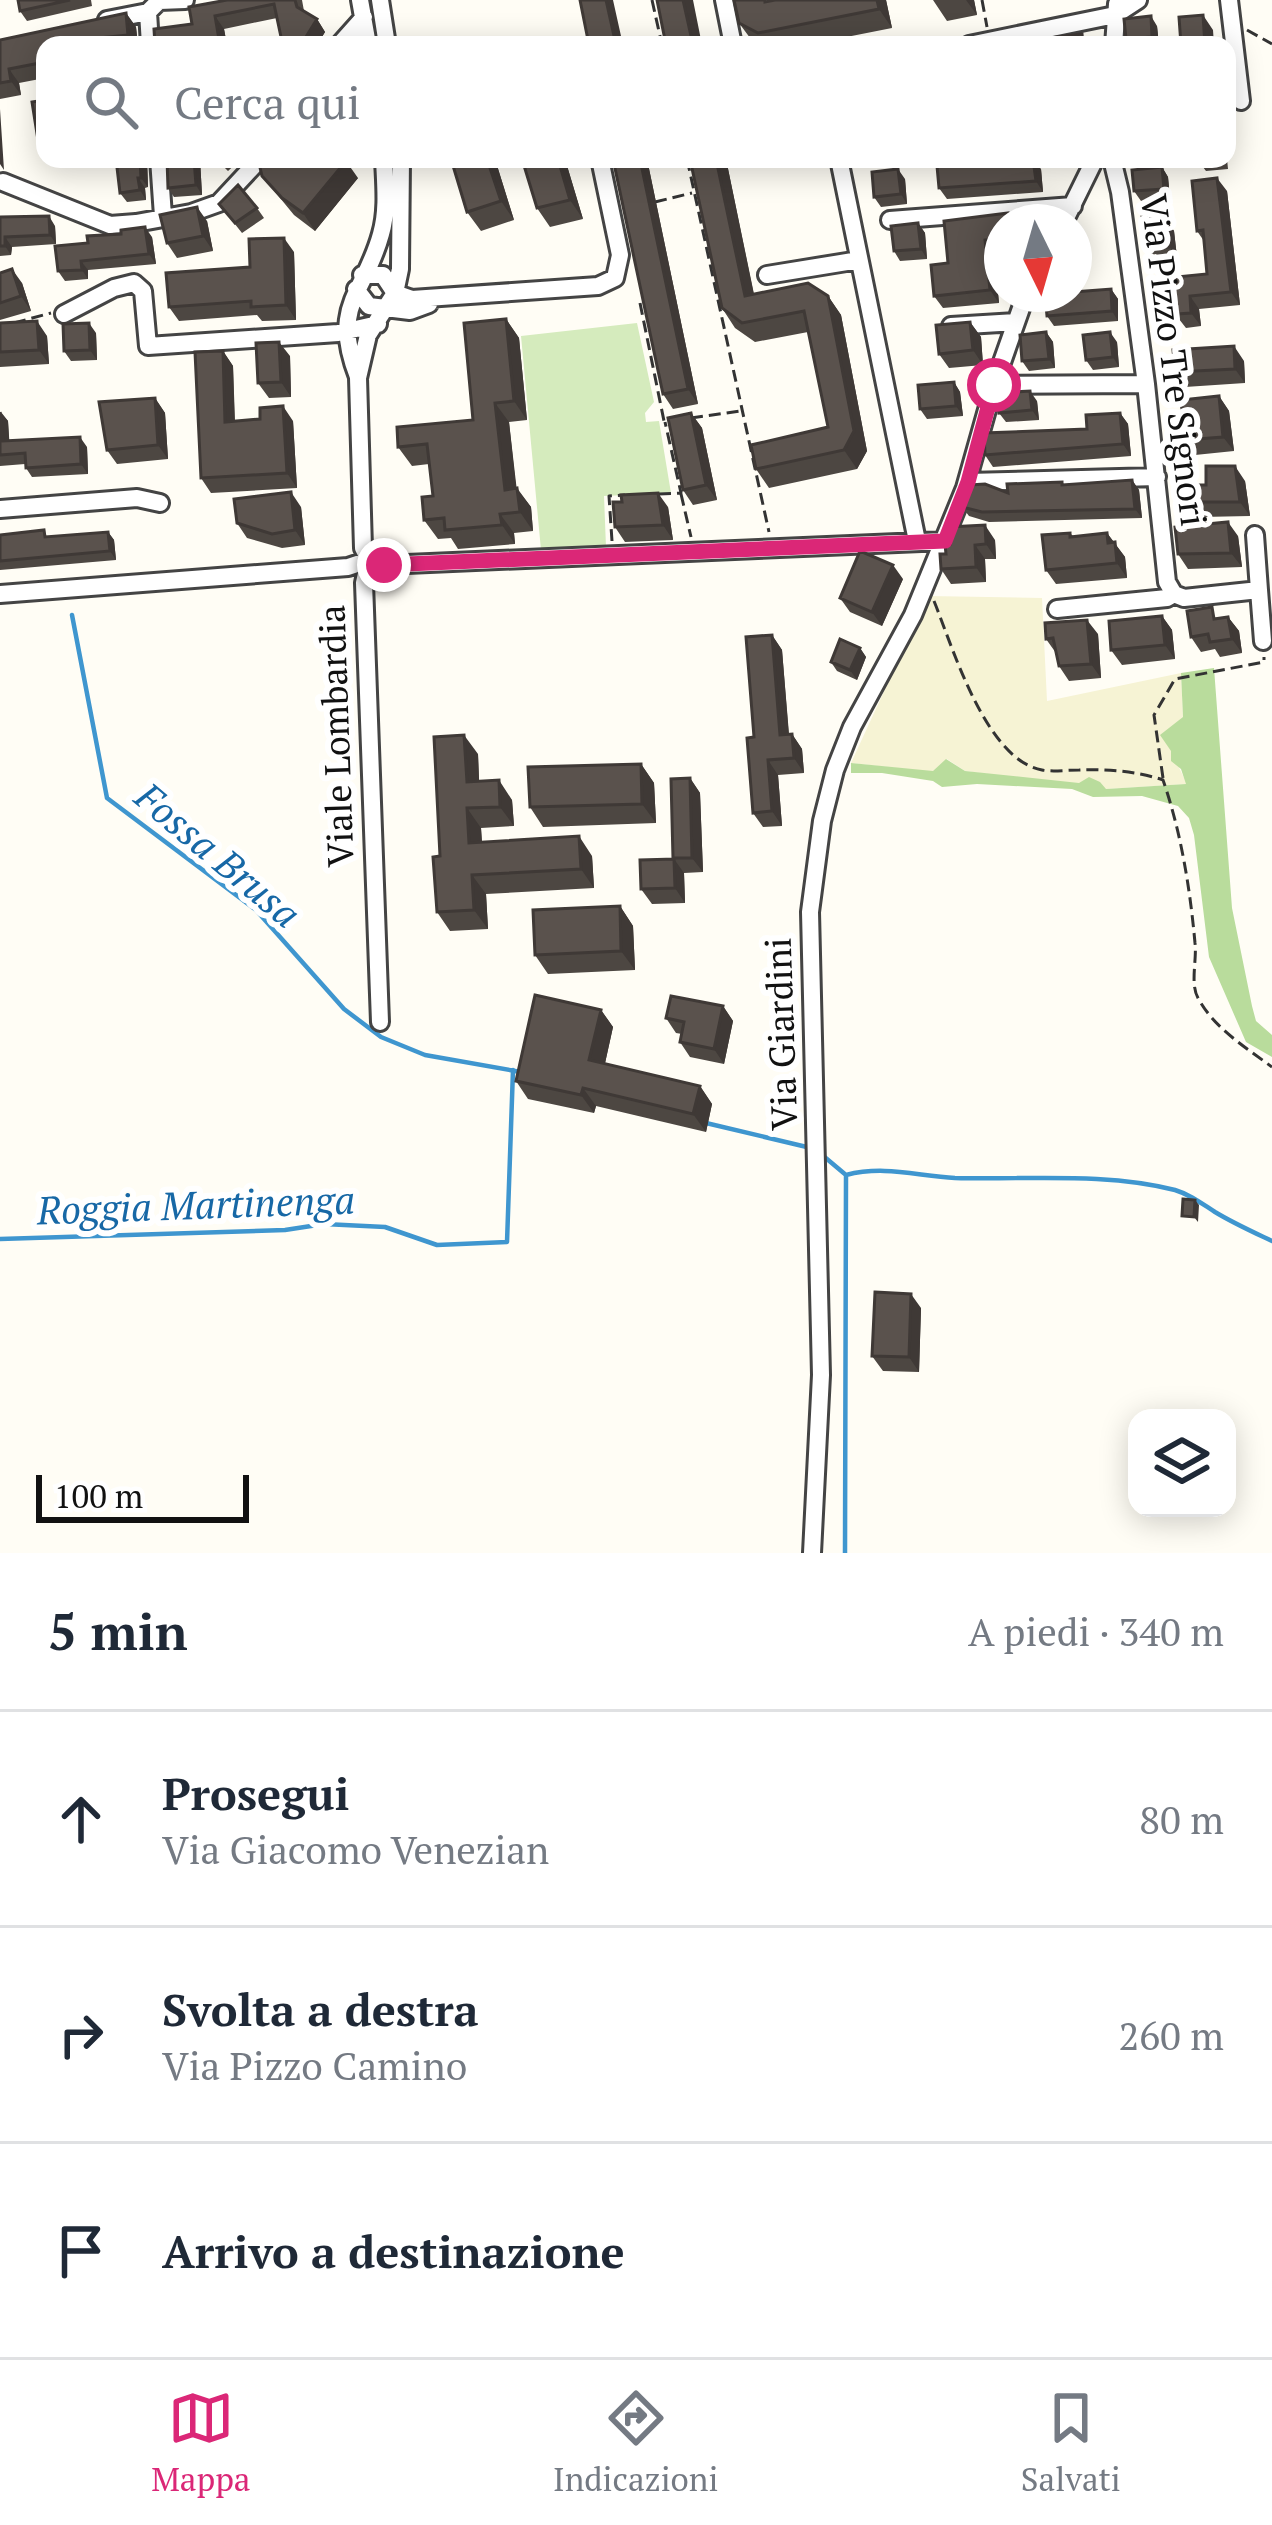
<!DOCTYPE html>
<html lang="it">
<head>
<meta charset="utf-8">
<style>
	:root { --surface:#fff; --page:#f2f2f3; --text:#1f2937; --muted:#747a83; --line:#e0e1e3; --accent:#db2777 }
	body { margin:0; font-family:"PT Serif",serif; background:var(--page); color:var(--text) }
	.controls { position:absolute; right:36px; bottom:36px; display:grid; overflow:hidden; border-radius:24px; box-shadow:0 6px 30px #0003 }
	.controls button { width:108px; height:108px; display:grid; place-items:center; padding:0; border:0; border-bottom:3px solid var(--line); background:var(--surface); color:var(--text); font:60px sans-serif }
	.compass { position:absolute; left:984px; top:204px; width:108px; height:108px; border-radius:50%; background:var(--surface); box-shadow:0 6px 30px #0003; rotate:175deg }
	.scale { position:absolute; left:36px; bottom:30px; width:213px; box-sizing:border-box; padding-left:12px; border:6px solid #111; border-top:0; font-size:33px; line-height:42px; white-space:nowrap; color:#111; -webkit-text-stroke:9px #fff; paint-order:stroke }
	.stop { position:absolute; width:36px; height:36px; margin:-27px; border:9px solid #db2777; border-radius:50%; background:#fff }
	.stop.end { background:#db2777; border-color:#fff; box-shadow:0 3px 12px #0008 }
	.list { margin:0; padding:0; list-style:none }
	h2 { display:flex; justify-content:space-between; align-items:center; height:156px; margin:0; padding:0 48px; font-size:51px }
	h2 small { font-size:39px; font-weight:400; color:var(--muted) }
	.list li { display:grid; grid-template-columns:78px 1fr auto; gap:36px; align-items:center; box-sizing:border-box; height:216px; padding:0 48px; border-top:3px solid var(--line) }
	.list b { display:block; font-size:45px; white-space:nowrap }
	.list p { margin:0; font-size:39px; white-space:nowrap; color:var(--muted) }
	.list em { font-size:39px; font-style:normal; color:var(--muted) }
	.icon { flex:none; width:66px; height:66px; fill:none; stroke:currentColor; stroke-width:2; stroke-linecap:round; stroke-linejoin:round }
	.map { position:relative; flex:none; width:1272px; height:1553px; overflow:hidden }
	.search { position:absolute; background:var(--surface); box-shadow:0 6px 30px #0003; left:36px; right:36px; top:36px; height:132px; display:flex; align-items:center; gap:30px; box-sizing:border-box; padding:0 42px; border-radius:24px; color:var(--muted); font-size:45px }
	.sheet { height:804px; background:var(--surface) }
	nav { display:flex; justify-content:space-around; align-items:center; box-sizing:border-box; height:168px; border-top:3px solid var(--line); background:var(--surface); font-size:33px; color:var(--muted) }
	nav a { display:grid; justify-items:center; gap:6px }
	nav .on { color:var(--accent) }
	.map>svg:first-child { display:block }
</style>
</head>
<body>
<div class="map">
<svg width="1272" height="1553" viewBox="0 0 1272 1553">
	<rect width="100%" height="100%" fill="#fffdf5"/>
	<path fill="#f6f3d4" d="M928,596l114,2 5,103 134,-28 2,45 -12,33 16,33 -81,5 -141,-18 -18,-12 -14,13 -82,-9z"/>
	<path fill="#d5ebbd" d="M637,323l17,79 -9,11 1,9 13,-1 12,72 -67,3 2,51 -65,3 -20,-214z"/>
	<path fill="#b9dc9c" d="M1214,668l18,240 20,98 4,15 16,14v22l-26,-15 -37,-85 -15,-122 -5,-17 -11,-12 -36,-10 -49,1 -21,-8 -95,-5 -35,3 -9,-6 -51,-8h-31v-10l82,8 13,-12 19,12 114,12 10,-6 11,5 6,7 80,-5 -5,-15 -10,-8v-10l-11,-16 23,-18 -2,-44z"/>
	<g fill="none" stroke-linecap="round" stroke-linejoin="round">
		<path stroke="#3f96cf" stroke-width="4.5" d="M72,615l35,183 149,112 88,99 37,28 44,18 96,17
			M706,1123l105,25
			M821,1154l25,21 -1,378
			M846,1175c39,-10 71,1 109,3 72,2 150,-6 220,12 16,5 26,13 40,22 18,11 38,20 57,29
			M0,1239l285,-9 39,-6 61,3 52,18 70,-3 6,-172"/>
		<g stroke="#444" stroke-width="22">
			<path id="minor" d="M360,0l8,45
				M380,0l7,45
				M724,0l9,45
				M1229,0l12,101
				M148,12l2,33
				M107,20l41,-8 11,-11 26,-1
				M339,45l25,-28
				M969,45l146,-30 23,-15
				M1114,45l3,-41
				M159,159l4,57
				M839,159l78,382
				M1112,159l8,33 26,192 21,198 7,12
				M3,182l107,43 26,-2 55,-10 28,-10 41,-44
				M890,220l183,-14
				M1064,222l31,-63
				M362,275h21l12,18 17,6 186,-13 17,-8 5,-23 -20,-96
				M767,275l92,-15
				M356,289l13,17 41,5 19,-7
				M64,314l50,-26 20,-5 9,8 5,55 190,-13 40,-9
				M951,326l65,-4
				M358,377c-28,-73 6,-81 23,-143 7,-24 4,-50 3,-75
				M994,385l152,-1
				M968,482l189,-5
				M0,509l137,-11 23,5
				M1259,590l4,51
				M0,594l348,-27 21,-7 15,5 561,-24
				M1174,594l10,4 75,-8 -4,-55
				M1057,609l110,-11 7,-4
				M380,1022l-16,-439 5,-23 -6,-12 -5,-170 10,-43 27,-42 5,-24 1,-110
				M812,1553l9,-178 -11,-463 12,-91 13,-51 17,-43 61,-112 52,-127 29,-103 32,-91"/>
		</g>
		<path stroke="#333" stroke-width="3" stroke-dasharray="12 6" stroke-linecap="butt" d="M652,0l10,45
			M982,0l5,27
			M1247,30l25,14
			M687,159l82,373
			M655,202l37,-9
			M640,303l24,118
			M14,323l37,-10
			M691,418l49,-7
			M659,494l22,-1 -16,-71
			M681,494l10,43
			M612,541l-3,-45 16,-1
			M934,601c19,47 52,159 108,169 11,2 25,0 37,0 27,-1 58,1 84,10 18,52 27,108 32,163 2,17 -5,41 3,55 16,30 47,49 74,69
			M1163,778l-9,-63 21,-36 89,-17v-5"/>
		<use href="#minor" stroke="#fff" stroke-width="16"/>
	</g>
	<path fill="#4d4742" d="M18,0h73l1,6 -65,15 -7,-10z
		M227,0h75l2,11 13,8 8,13 -8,13h-50l-3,-5 17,-3 -4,-19 -53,11 3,16 -35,-21z
		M886,0l6,28 -86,17h-47l-6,-3 -14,-19z
		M933,0h41l3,15 -30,6z
		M126,13l10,14 2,18h-93v33l-26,5 2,12 -21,4v-59z
		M1157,26l2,19h-29l-4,-6z
		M116,159h31l1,28 -3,1 1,12 -19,2 -7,-9z
		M200,159l2,36 -28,2 -6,-9z
		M216,159h25l-13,12z
		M451,159h44l19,61 -33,11 -14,-19z
		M522,159h43l18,60 -33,8 -13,-19z
		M613,159h34l51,245 -25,5 -10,-15z
		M690,159h36l28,135 74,2 13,19 26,136 -10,18 -88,19 -13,-19 72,-42 -20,-95 -53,10 -20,-14 -13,-20z
		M1197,159h30l1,10 -22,2z
		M1162,167l6,10 2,21 -29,3 -7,-10z
		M1041,169l2,23 -96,7 -8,-11z
		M262,176l96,2 -43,53 -21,-16z
		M905,179l2,25 -26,3 -7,-10z
		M1227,191l13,114 -41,4 2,17 -15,2 -18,-23 39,-31 -3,-33 -7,-10z
		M219,204l38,4 7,10 -22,15z
		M1157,216l4,6 6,-1 7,10 3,26 -17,2 -4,-5 -5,1 -7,-10z
		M0,217l55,9 1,18 -44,3 -1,8 -11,1z
		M207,221l6,30 -36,7 -10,-15z
		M1002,222v30h-8l5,51 -56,5 -9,-12z
		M918,223l7,10 2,26 -27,2 -6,-10z
		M152,237l4,27 -68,6v9l-23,2 -7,-10 30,-28z
		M294,252l2,68 -34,1 -5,-6 -78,6 -10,-14 81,-40z
		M0,273l22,10 9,28 -31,9z
		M1111,289l7,10v22l-64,5 -7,-10z
		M506,319l13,19 8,82 -18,2 7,66 15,19 2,24 -19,2 1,11 -57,5 -7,-11 -13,1 -14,-19 9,-24 -4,-32 -17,2 -14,-19 75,-27z
		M970,322l11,15 2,28 -34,3 -10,-14z
		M0,323l47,13 2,28 -49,3z
		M1046,332l7,10 2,26 -26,3 -7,-10z
		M96,333l1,27 -26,1 -7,-10z
		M1117,342l2,25 -26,3 -7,-10z
		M223,351l10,15 2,55h58l4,67 -86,5 -10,-15z
		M290,356l1,41 -22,1 -11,-15z
		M1244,361l1,22 -60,4 -10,-15z
		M954,382l6,10 3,24 -36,3 -7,-10z
		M1219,396l10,15 5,40 -39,4 -10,-15z
		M155,398l10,15 3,46 -51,5 -10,-14z
		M1037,401l2,19 -33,2 -7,-9z
		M0,412l8,9 1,20 78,6 1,27 -56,3 -6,-9 -1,-4 -25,2z
		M691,413l11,15 15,72 -24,5 -10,-15z
		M1120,413l8,11 3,32 -138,11 -8,-12 102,-26z
		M1132,480l7,10 3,28 -153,4 -20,-6 -7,-9 46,-14 56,-8z
		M1245,481l5,35 -49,1 -10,-15 15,-17z
		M301,507l4,38 -23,3 -35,-10 -10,-15z
		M668,507l5,33 -48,2 -10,-15z
		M108,532l6,8 2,20 -116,10v-35l49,2z
		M1070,533l3,3 34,-3 18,24 2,21 -71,6 -10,-14z
		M1238,536l4,31 -54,2 -10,-15z
		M995,540l1,19h-11l1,23 -35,2 -10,-15 5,-15z
		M903,579l-21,47 -32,-14 -10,-14z
		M1162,616l10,14 3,29 -53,6 -11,-15z
		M1228,617l11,14 3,22 -22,4 -5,-8 -14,3 -10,-15 29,-19z
		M1098,634l3,44 -32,3 -10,-15 -3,-13 -10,-14z
		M772,635l10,15 7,84h3l10,15 2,24 -26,2 4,51 -19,1 -10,-14 1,-76z
		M860,648l6,9 -9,23 -20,-9 -6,-9z
		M478,754l1,28 33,18 2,26 -33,2 1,14 110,14 2,32 -108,6 2,35 -38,2 -13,-19 3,-56z
		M641,764l13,19 2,40 -113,4 -13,-20z
		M690,778l10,15 3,79 -19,1 1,30 -33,1 -11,-15 33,-30z
		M620,906l13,20 2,44 -87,4 -13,-19z
		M723,1006l10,15 -9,43 -34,-7 -10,-15 2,-8 -6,-1 -10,-15z
		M601,1010l12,17 -8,36 95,23 12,18 -6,28 -110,-26 -2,7 -66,-14 -12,-18z
		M921,1308l-2,64 -36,-1 -11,-15z"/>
	<path fill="#3f3936" d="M606,0h7l10,45h-7z
		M683,0h10l9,45h-9z
		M877,0h9l6,28 -13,-19z
		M966,0h8l3,15z
		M126,13l10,14 2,18h-3l-7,-10z
		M1203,15l10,15 1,15h-9z
		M215,16l9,13 3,16h-7z
		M1151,16l6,10 2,19 -7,-8z
		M317,19l8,13 -8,13h-16z
		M9,69l10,14 2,12 -10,-14z
		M0,109l4,61 -4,-6z
		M140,159h7l1,28 -7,-9z
		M194,159h6l2,36 -6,-10z
		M487,159h8l19,61 -13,-19z
		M558,159h7l18,60 -13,-19z
		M640,159h7l51,245 -10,-15z
		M716,159h10l32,156 -13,-19z
		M1033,159l8,10 2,23 -7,-11z
		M346,161l12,17 -43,53 -12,-18z
		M1162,167l6,10 2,21 -6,-9z
		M898,169l7,10 2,25 -6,-10z
		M138,178l7,10 1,12 -6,-10z
		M1217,178l10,13 13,114 -9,-13z
		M197,207l10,14 6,30 -10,-15z
		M49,216l6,10 1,18 -6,-9z
		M1167,221l7,10 3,26 -7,-10z
		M918,223l7,10 2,26 -6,-10z
		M145,227l7,10 4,27 -7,-10z
		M5,237l7,10 -1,8 -6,-9z
		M284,238l10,14 2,68 -10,-15z
		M985,240l9,12 5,51 -9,-13z
		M81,261l7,9v9l-6,-9z
		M12,269l10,14 9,28 -10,-15z
		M1111,289l7,10v22l-6,-10z
		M828,296l13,19 26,136 -10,18 -13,-19z
		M1190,296l9,13 2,17 -10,-13z
		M506,319l13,19 8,82 -13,-19z
		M37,321l10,15 2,28 -10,-14z
		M970,322l11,15 2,28 -10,-15z
		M89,323l7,10 1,27 -7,-10z
		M1046,332l7,10 2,26 -6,-9z
		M1110,332l7,10 2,25 -6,-10z
		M279,342l11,14 1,41 -10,-15z
		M1234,346l10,15 1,22 -10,-14z
		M223,351l10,15 2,71 -10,-15z
		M954,382l6,10 3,24 -7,-10z
		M1030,391l7,10 2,19 -7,-10z
		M1219,396l10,15 5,40 -11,-14z
		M155,398l10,15 3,46 -10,-14z
		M495,403l14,19 10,87 -14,-19z
		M283,406l10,15 4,67 -10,-15z
		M1,412l7,9 2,30 -7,-10z
		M691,413l11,15 15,72 -11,-15z
		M1120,413l8,11 3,32 -8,-12z
		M80,437l7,10 1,27 -7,-10z
		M1235,466l10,15 5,35 -10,-14z
		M1132,480l7,10 3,28 -7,-9z
		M517,488l14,19 2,24 -13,-19z
		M291,492l10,15 4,38 -10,-15z
		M658,493l10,14 5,33 -10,-15z
		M500,514l14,19 1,11 -13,-19z
		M1228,522l10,14 4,31 -11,-14z
		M985,525l10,15 1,19 -10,-15z
		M108,532l6,8 2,20 -6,-9z
		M1107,533l18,24 2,21 -10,-15 -9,-20z
		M975,545l10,14 1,23 -10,-15z
		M893,565l10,14 -21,47 -10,-14z
		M1162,616l10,14 3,29 -10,-14z
		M1228,617l11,14 3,22 -10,-14z
		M1087,620l11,14 3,44 -10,-14z
		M772,635l10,15 8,100 -10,-15z
		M860,648l6,9 -9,23 -7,-10z
		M792,734l10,15 2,24 -10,-15z
		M464,735l14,19 2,48 -13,-20z
		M768,760l10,15 4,51 -10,-15z
		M641,764l13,19 2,40 -14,-19z
		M690,778l10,15 3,79 -11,-14z
		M499,780l13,20 2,26 -14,-19z
		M467,808l14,20 2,34 -14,-19z
		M579,836l13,20 2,32 -13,-19z
		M674,859l10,14 1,30 -10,-15z
		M472,875l14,19 2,35 -14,-19z
		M620,906l13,20 2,44 -14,-19z
		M723,1006l10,15 -9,43 -10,-15z
		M601,1010l12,17 -11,50 -13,-17z
		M700,1086l12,18 -6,28 -13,-18z
		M583,1088l13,18 -2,7 -13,-18z
		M1195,1200l4,5 -1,17 -4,-5z
		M911,1294l10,14 -2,64 -10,-15z"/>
	<path fill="#5a524d" stroke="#3f3936" stroke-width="3" d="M18,0h52l-50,11z
		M227,0h68l2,7 20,12 -16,26h-29l-8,-5 17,-3 -7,-33 -59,12 5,29h-65l-1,-16 38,-5 -3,-17z
		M580,0h26l10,45h-27z
		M657,0h26l10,45h-27z
		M734,0h31v2l10,-2h102l2,9 -121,24 -19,-10z
		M126,13l2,22 -49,5 1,5h-35v17l-36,7 2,12 -11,2v-43z
		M1203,15l2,30h-24l-2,-28z
		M1151,16l1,21 -26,2 -2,-20z
		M1082,34l1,11h-89z
		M263,40l1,5h-36z
		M45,100v39l-7,1 -6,-38z
		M116,159h24l1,19h-3l2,12 -20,3z
		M167,159h27l2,26 -28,3z
		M258,159h86l2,2 -43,52 -21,-15 -20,-22z
		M451,159h36l14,42 -34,11z
		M522,159h36l12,41 -33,8z
		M613,159h27l48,230 -25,5z
		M690,159h26l29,137 63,-13 20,13 26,135 -10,19 -88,19 -5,-24 77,-18 -24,-116 -62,12 -20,-15z
		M966,159h67l3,22 -97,7 -2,-22 29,-3z
		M1162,167l2,22 -30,2 -2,-21z
		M898,169l3,25 -27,3 -2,-25z
		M1217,178l14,114 -41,4 1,17 -14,1 -1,-9h-8l-2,-27 41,-4 -4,-44 -6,1 -5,-50z
		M238,185l19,23 -22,15 -16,-19z
		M197,207l6,29 -36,7 -7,-28z
		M1008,213v9h-6v16l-17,2 5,50 -56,6 -3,-31 17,-2 -4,-42z
		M49,216l1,19 -45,2v9h-5v-29z
		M1157,216v6l10,-1 3,26 -17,2 -1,-5 -8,1 -2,-28z
		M918,223l3,26 -27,2 -3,-25z
		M145,227l4,27 -68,7 1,9 -24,1 -3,-25 33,-3 -1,-7 34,-2v-4z
		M284,238l2,67 -35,2v-6l-82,6 -3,-34 84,-6 -1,-28z
		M12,269l9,27 -21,7v-30z
		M1111,289l1,22 -65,5 -2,-21 29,-1v-2z
		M506,319l8,82 -19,2 10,87 12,-2 3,24 -20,2 2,11 -57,5 -1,-12 -20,2 -2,-23 11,-1 -6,-52 -29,3 -1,-20 76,-7 -9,-97z
		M37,321l2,29 -39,2v-29z
		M970,322l3,28 -34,4 -3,-29z
		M89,323l1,27 -26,1 -1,-27z
		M1046,332l3,27 -27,2 -2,-26z
		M1110,332l3,25 -27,3 -3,-25z
		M279,342l2,40 -23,1 -2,-40z
		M1234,346l1,23 -60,3 -2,-22z
		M223,351l2,71 35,-3v-11l23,-2 4,67 -86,5 -6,-126z
		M954,382l2,24 -36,3 -2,-24z
		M1030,391l2,19 -33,3 -1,-20z
		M1219,396l4,41 -38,3 -4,-40z
		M155,398l3,47 -51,5 -8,-48z
		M0,412l3,29 77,-4 1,27 -55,4 -1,-15 -25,2z
		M691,413l15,72 -23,5 -15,-72z
		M1120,413l3,31 -138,11 -1,-22 103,-4 -1,-14z
		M1206,466h29l5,36h-49l-1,-17h16z
		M1132,480l3,29 -153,3 -20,-5 8,-22 15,-1 23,9 -1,-9 55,-2v3z
		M291,492l4,38 -23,4 -35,-11 -3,-24z
		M658,493l5,32 -48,2 -2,-25h9l-1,-7z
		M1228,522l3,31 -53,1 -3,-27z
		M985,525l1,19 -11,1 1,22 -35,2 -1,-15h6l-1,-10h5l-1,-17z
		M44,530l1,7 63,-5 2,19 -110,10v-26z
		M1070,533v4l37,-4 1,10 7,-1 2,21 -71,7 -4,-35z
		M860,551l33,14 -21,47 -32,-14z
		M1212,607l2,12 14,-2 4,22 -22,3 -2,-8 -17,3 -4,-26z
		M1162,616l3,29 -54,5 -2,-29z
		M1087,620l4,44 -32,2 -6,-28 -7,1 -1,-16z
		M772,635l8,100 12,-1 2,24 -26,2 4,51 -19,2 -6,-75 7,-1 -8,-100z
		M840,639l20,9 -10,22 -19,-8z
		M464,735l3,47 32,-2 1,27 -33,1 2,35 110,-7 2,33 -109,6 2,35 -37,2 -4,-55 7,-1 -6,-119z
		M641,764l1,40 -112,3 -2,-40z
		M690,778l2,80h-19l-2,-79z
		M674,859l1,29 -34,1 -1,-29z
		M620,906l1,45 -86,4 -2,-45z
		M535,995l66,15 -12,50 111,26 -7,28 -110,-26 -2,7 -65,-14z
		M671,996l52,10 -9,43 -34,-7 4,-20 -18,-4z
		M1183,1199l12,1 -1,17 -12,-1z
		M875,1292l36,2 -2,63 -37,-1z"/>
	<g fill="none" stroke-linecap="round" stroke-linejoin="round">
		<path stroke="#db2777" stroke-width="15" d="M384,565l561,-24 23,-59 26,-97"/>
	</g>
	<g text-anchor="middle" stroke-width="12" stroke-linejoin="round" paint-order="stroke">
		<g font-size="36" fill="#111" stroke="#fff">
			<text transform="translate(1174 360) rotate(83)" y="13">Via Pizzo Tre Signori</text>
			<text transform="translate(336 736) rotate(-92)" y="13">Viale Lombardia</text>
			<text transform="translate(781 1034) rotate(-92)" y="13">Via Giardini</text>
		</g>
		<g font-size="39" font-style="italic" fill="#1768a6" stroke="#fff">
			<text transform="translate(218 855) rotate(40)" y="14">Fossa Brusa</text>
			<text transform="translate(196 1205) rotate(-2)" y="14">Roggia Martinenga</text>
		</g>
	</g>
</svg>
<div class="controls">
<button><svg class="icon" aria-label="layers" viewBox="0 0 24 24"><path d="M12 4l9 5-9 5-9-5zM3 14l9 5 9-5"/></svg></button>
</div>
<svg class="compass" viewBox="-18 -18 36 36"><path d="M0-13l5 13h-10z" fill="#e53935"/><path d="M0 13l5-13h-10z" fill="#747a83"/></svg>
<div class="scale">100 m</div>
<div class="stop" style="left:994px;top:385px"></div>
<div class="stop end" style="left:384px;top:565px"></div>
<div class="search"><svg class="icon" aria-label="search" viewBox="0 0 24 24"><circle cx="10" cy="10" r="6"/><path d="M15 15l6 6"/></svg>Cerca qui</div>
</div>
<section class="sheet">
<h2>5 min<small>A piedi · 340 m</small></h2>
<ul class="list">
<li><svg class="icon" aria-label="ahead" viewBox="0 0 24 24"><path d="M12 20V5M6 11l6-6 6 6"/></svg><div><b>Prosegui</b><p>Via Giacomo Venezian</p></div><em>80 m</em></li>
<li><svg class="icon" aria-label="right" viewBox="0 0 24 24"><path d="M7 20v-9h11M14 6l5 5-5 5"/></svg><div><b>Svolta a destra</b><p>Via Pizzo Camino</p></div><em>260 m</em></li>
<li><svg class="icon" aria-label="arrive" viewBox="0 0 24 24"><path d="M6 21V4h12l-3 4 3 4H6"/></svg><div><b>Arrivo a destinazione</b></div></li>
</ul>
</section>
<nav>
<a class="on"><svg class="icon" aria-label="map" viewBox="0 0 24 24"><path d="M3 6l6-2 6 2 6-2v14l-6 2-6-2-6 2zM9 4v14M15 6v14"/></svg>Mappa</a>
<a><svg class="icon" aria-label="directions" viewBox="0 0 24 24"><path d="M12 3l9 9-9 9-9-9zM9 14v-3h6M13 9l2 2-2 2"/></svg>Indicazioni</a>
<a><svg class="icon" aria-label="saved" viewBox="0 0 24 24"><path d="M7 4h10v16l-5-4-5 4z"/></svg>Salvati</a>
</nav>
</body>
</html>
